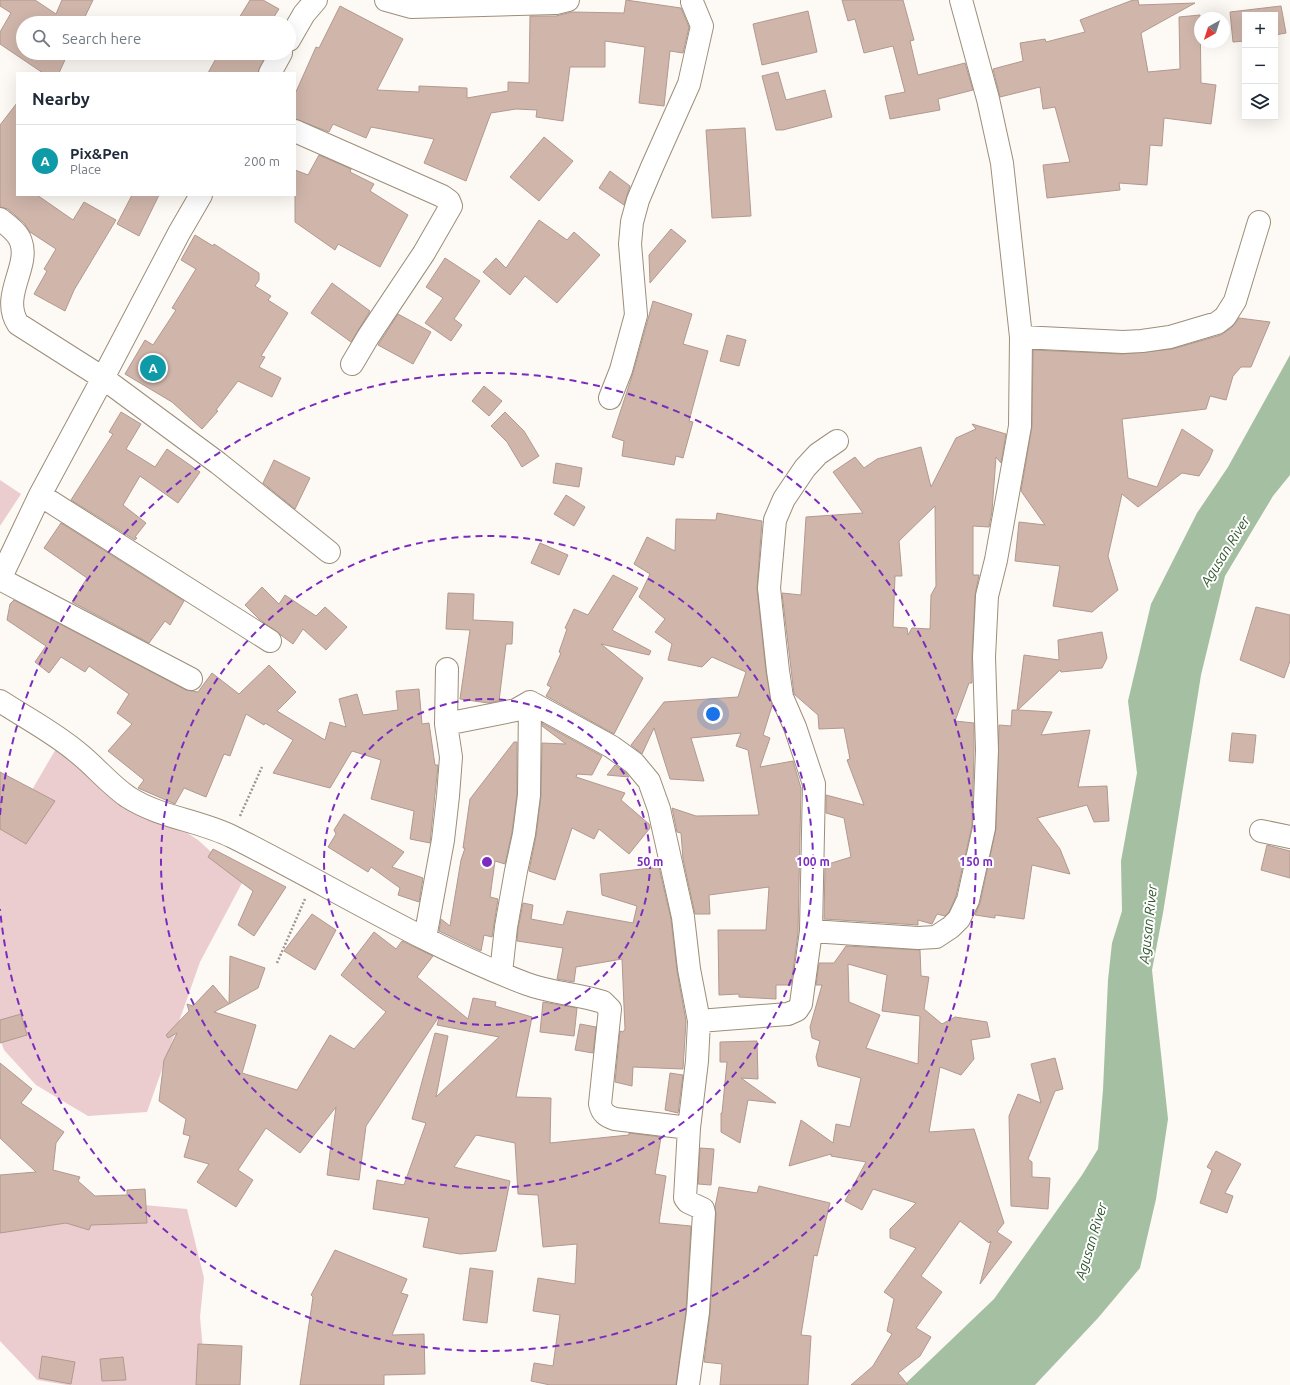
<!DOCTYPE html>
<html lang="en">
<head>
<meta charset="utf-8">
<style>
	:root { --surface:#fff; --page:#f6f6f7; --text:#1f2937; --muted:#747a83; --line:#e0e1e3; --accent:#0b8043 }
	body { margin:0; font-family:Ubuntu,sans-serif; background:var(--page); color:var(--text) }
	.controls { position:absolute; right:12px; top:12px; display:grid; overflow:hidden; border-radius:0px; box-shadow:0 4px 16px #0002 }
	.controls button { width:36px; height:36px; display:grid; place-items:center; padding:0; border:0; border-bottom:1px solid var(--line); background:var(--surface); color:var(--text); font:20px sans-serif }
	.compass { position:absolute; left:1194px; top:12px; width:36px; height:36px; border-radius:50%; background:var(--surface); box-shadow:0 4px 16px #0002; rotate:219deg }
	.you { position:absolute; left:713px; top:714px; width:14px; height:14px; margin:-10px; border:3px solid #fff; border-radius:50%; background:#1a73e8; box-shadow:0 0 0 6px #1a73e833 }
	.badge { display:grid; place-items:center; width:26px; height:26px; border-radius:50%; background:var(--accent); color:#fff; font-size:13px; font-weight:700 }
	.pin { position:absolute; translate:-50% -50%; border:2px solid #fff; box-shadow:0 1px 4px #0006 }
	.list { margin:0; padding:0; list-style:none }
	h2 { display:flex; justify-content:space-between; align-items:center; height:52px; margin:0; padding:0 16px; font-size:17px }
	h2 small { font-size:13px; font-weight:400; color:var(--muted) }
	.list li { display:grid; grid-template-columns:26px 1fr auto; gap:12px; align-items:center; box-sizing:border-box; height:72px; padding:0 16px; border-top:1px solid var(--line) }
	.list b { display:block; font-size:15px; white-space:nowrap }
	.list p { margin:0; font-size:13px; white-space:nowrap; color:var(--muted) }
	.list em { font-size:13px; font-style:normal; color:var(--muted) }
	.icon { flex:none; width:22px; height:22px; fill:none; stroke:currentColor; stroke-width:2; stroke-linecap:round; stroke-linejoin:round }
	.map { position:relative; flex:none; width:1290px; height:1385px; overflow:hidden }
	.search { position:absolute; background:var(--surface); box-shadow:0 4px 16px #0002; left:16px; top:16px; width:280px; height:44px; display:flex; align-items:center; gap:10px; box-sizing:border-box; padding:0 14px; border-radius:22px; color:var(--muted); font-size:15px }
	.panel { position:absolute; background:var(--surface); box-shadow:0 4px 16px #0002; left:16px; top:72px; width:280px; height:124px; border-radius:0px }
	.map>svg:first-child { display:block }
</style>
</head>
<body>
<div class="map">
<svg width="1290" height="1385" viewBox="0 0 1290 1385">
	<rect width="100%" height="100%" fill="#fdf9f5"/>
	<path fill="#eccdcf" d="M0,480l21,14 -21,32z
		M57,747l141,93 45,41 -43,81 -53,150 -59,4 -52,-31 -32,-35 -4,-11v-218l11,5z
		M133,1204l54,5 17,69 -4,39 3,33 9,35h-145l-30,-5 -37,-39v-118z"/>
	<path fill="#a4bfa1" d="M1290,355v120l-17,21 -48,80 -24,99 -38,238 -11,57 16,149 -12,80 -16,69 -42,50 -63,67h-131l90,-86 88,-124 16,-26 5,-59 5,-110 4,-37 10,-32 -1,-50 16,-88 -9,-72 23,-97 46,-91 31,-46z"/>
	<path fill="#cfb5aa" stroke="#b2998f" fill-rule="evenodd" d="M0,0h35l21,14 6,-14h31l-11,23h-59v30h45l-9,20h-16l-43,-29v-12l11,-19 -11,-7z
		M250,0h13l16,9 -9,14h-34z
		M626,0l55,8 8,19 -6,26 -13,-2 -6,55 -25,-3 6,-56 -40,-6v26h-35l-7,54 -27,-4 1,-7 -21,-1 -25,4 -25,68 -42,-18 10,-24 -63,-12 -5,11 -33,-14 -4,8 -34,-13v-25l21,-47 3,1 21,-42 63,33 -26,51 42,2v-6l48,2v10l41,-7v-9l21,1 1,-67h26l16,-4 52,1z
		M842,0h61l11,40 -4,1 8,34 47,-12 8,27 -35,9 2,11 -50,9 -5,-23 20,-4 -12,-46 -29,7 -9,-34 -7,2z
		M1133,0h5l1,5 56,-2 -54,30 7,39 32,-3 -1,-52 21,-2 1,68 15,2 -5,39 -47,-6 -2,28 -12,-1 -3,40 -28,-2 1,7 -73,8 -4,-33 27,-3 -15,-55 -12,2 -3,-22 -40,10 -7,-28 30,-8 -3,-18 25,-4 1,3 39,-10 -5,-12z
		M1281,6l5,27 -11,2v-20h-30v26l-12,1 -3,-30z
		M808,11l9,41 -55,13 -9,-41z
		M219,53h48l-9,20h-50z
		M778,72l8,28 39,-10 7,27 -49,13h-7l-14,-54z
		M17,103v92h20l36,25 11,-18 32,18 -42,70 -9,21 -31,-17 13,-23 -3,-2 12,-20 -26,-17 -6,-9 -16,-14 -8,-2v-82z
		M745,128l6,88 -39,2 -6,-88z
		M544,137l29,24 -34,40 -29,-24z
		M319,155l32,14 -1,3 24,12 -4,7 38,24 -28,52 -42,-23 -3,6 -40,-28v-52l13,5z
		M610,171l20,15 -6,19 -25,-17z
		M132,195h27l-20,41 -22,-12z
		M539,220l28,20 7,-8 26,23 -43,48 -32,-27 -15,19 -27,-23 13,-14 10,10z
		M671,229l15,12 -36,42 -1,-28z
		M195,235l18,11 1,-2 45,29v7l-4,6 16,10 -3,4 20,13 -27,43 4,1 -6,10 22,11 -9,19 -34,-16 -22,29 2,1 -16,18 -30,-27 -47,-28 20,-34 8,5 23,-35 -4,-2 24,-39 -15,-9z
		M445,258l35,23 -26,38 8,6 -11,16 -26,-18 18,-25 -17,-11z
		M332,283l38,28 -19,31 -40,-29z
		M653,301l39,13 -9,30 25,7 -19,70 4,1 -10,36 -7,-2 -2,9 -52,-9 2,-15 -12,-4 21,-64z
		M398,314l33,18 -18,32 -35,-19z
		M1239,318l31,4 -19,45h-10l-8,9 -7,24 -16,-4 -4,13 -84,10 6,59 29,9 25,-58 31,21 -4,10 -10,16 -17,-3 -44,34 -16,-13 -14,62 10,34 -26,22 -39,-6 7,-40 -45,-5 4,-39 26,3 -24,-34 11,-65 1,-76 89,4 50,-5 49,-14 11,-8z
		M727,335l19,5 -7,26 -19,-5z
		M484,386l18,15 -13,15 -17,-15z
		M121,412l20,12 -15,25 29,18 12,-18 33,23 -22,31 -38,-27 -17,29 23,18 -11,14 2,1 -2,2 -64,-40 42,-66 -4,-2z
		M505,412l19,19 15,25 -17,11 -15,-25 -16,-16z
		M972,424l34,10 -5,29 -5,-6 -4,54 -3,16 -16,-1v49h6l-4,20 -3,61v27h-3l-14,38 19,2v27l-2,76 -16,70 -7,16 -4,4 -8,-2 -5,10 -14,-4v5l-94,-6 1,-54 26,-8 -7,-39 -18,-5v-18l38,10 -17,-45 3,-1 -6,-31 -25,1 -1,-14 -24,-21 -12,-101 19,2 5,-78 57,-4 -30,-41 22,-15 9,11 13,-9 44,-12 10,40 25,-49 20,-9zM935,506l1,80 -5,9 -1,34 -18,-1 -4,7 -1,-7 -14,-1 2,-51h7l-3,-35z
		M274,460l36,18 -15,31 -32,-26z
		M556,463l26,5 -3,19 -26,-4z
		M566,495l19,12 -11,19 -20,-12z
		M717,513l45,8 -5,68 9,83 6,34 -9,29 7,3 -10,29 33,-6 8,27 -3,145 -7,52h-15v14l-37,-2v-3l-20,1 -1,-65h48l3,-43 -60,8 1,19h-15l-12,-55 -2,-26 -4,-1 -5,-24 24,8 63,-1 -11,-65 -12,-4 5,-13 -50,5 13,43 -34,-2 -16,-51 -12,26 -11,-9 33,-43 74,-5 8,-25 -34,-15 -10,10 -34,-7 4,-16 -17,-12 10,-13 -26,-22 11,-23 -16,-10 13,-27 28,14 1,-32 40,1z
		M61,523l123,78 -14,24 -5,-4 -16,22 -77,-41 15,-24 -43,-30z
		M540,543l28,12 -9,20 -28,-12z
		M613,575l25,13 -26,42 39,21 -2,4 -48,-11 42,34 -29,56 -68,-38 5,-9 -4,-2 14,-32 -2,-1 8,-23 -2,-1 9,-19 14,6z
		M262,587l17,17 6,-9 31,21 9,-9 22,20 -21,23 -23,-21 -10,15 -34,-25 -14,-14z
		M448,593l26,1 -1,26 40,2 -1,22h-6l-7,57 -11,2 -28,-4 10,-69 -24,-1z
		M14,600l172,90 12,2 14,-19 27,21 30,-29 27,27 -19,19 48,29 5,-18 16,5 -7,-28 18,-5 6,21 35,-5 -2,-19 23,-2 3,35 7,-1 6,42h3l-8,78 -20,-4 4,-28 -43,-12 10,-39 -29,-9 -22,37 -57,-15 20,-33 -28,-17 -1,2 -18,-11 -16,42 -6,-2 -18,43 -22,-9 -9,16 -37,-16 6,-8 -36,-29 24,-27 -15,-11 12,-19 -40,-28 -4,6 -24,-15 -12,16 -14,-11 11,-16 -39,-26 3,-16z
		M1256,607l34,8v46l-6,17 -44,-18z
		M1102,632l5,26 -5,10 -41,4 -1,-2 -42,40 34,2 -11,23 49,-5 -12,57 29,-1 2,35 -15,1 -7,-17 -50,13 23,31 10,25 -38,-9 -8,54 -29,-4v3l-20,-3 5,-12 16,-74 3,-104 12,1 1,-16h5l7,-55 35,5 -1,-20z
		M542,723l60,33 -10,19 -15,-1 -1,3 49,16 -4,7 28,24 1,4 -21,26 -30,-25 -5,10 -22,-11 -17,52 -26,-9 7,-35 5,-40 1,-53 24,1 -24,-18z
		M1232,733l24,2 -3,28 -24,-2z
		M514,742h3v52l-5,38 -7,32 -10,-3 -5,36 8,2 -6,38 -8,-2 -3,16 -42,-20 2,-12 9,7 11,-66 4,-12h-2l7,-49z
		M615,765l10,7 4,5 -22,-2z
		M0,772l55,29 -29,43 -26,-15z
		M344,814l60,38 -12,15 31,11 -4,24 -21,-7 2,-7 -29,-21 -3,5 -40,-25 8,-13 -2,-4z
		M1267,845l23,6v27l-29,-8z
		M213,849l73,38 -32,49 -16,-11 15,-34 -45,-34z
		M659,867l12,52 6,52 9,50 -3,48 -50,-2 -1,19 -17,-4 5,-51 3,1 2,-3 -3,-70 -46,8 -2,15 -17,-3 6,-31 -46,-7 1,-12 5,-26 10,2 -2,14 32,6 4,-14 66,12 4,-17 -35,-11 -2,-21z
		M312,914l24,16 -21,40 -31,-19z
		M374,932l22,17 6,-8 31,15 -16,21 51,42 5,-21 23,4 -1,4 37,11 -16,80 35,1 -1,45 79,-8v-2l32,4 -6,37 11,2 -7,47 32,3 -5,85 -10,74h-126l-19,-4 3,-18 19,3 7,-51 -27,-4 5,-33 37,6 2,-40 -34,3 -5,-52 -20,-1 -3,-51 -39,-8 -22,32 56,14 -14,70 -36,3 -37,-7 6,-29 -56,-9 4,-29 27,5 22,-62 -14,-4 23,-86 13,3 -12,61 63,-60 -62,-12 3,-10 -74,111 -7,54 -32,-5 9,-68 -36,46 -34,-25 -28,42 15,10 -17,27 -39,-25 12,-18 -25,-7 6,-21 -7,-2 3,-15 -27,-18 5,-41 13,-27 -9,5 -2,-3 23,-24 -2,-7 6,2 20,-21 16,19 -15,8 42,13 -14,48 55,17 33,-55 24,14 32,-37 -45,-37z
		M846,946l74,4 1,26 8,1 -5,32 18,15 13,-7 32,5 3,15 -19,3 3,19 -13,16 -21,-8 -11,65 45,-3 30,94 -7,9 15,10 -32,42 11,-43 -2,2 -29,-22 -39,55 21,16 -26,36 15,9 -11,19 -22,17 10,12h-57l22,-19 19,-32 -5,-3 7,-32 -10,-7 32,-44 -26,-10v-9l26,-26 -43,-14 -11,21 -17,-9 21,-39 -35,-6v-2l-42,12 12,-46 32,23 3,-19 14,3 11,-49 -43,-12 -2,-9 4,-16 -8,-3 -2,-11 12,-42h-6l3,-22h15zM848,964l39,11 -5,36 38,5 -2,48 -52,-16 14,-33 -31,-13z
		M230,956l35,12 -7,20 -29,16z
		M543,1002l34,6 -3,28 -34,-4z
		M21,1014l6,21 -27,8v-23z
		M580,1024l16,3 -3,26 -18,-3z
		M757,1041l1,38 -17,-1 35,25 -28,-3 -8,43 -19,-11v-19h1l5,-51h-7v-20z
		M1055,1058l8,31 -8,2 -27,68 4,3v15l18,1 -2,31 -37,-3 -2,-90 9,-22 23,9 -10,-39z
		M0,1063l32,26 -11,14 43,29 -8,11 -3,27 27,7 -2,4 17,15 32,-1v-5l18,-1 2,34 -56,2 -2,5 -23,-7 -66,10v-58l36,-3 -36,-34z
		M670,1073l13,2 -5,38 -13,-3z
		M700,1148l14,1 -3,36 -13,-1z
		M1216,1151l25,13 -16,29 8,3 -6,17 -27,-10 12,-33 -5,-3z
		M759,1186l71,17 -13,53 -3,-1 -13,80 10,1 -3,49h-88l2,-21 -18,-2 6,-49 6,-99 -1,-7 4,-20 38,6z
		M335,1250l72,29 -6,14 7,2 -16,40 32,-1 1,40 -41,1v10h-84l13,-88 -2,-2z
		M470,1268l23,3 -6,52 -24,-3z
		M198,1344l44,2 -2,39h-44z
		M42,1356l33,6 -4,22 -32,-6z
		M123,1357l3,23 -24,1 -2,-22z"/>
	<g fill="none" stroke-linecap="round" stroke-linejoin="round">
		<g stroke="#9c8e79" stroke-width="24">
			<path id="street" d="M386,0l25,7 145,-4 12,-3
				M289,40l15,-26 12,-14
				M270,73l11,-20
				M295,131l147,65 7,5 2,5 -27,47 -56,84 -16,27
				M0,219c7,6 18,13 21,23 9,25 -21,54 -3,82l85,54 115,85 111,89
				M1021,337l102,5 19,-1 28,-4 47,-14 8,-6 10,-16 24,-79
				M610,398l11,-28 15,-55 -6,-71 2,-22 6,-22 14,-33 37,-83 13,-58 -10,-24
				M40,495l230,146
				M0,579l40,-84 63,-117 76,-145 22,-38
				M0,579l191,100
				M0,701c26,17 53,31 77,51 18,14 32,32 51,45 33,21 71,23 105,40 98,49 191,108 294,147 24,9 51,10 76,18l7,7 -10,95c2,9 6,12 15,15l74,9
				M446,724l70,-14 14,-8 82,45 22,16 15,18 10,28 24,108 6,52 10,52 -2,40 -8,67 -4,70 3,4 15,7 1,4 -6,99 -10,73
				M1261,831l29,6
				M811,931l3,-147 -19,-57 -13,-30 -4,-26 -9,-83 6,-68 9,-21 21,-31 13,-14 19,-13
				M425,938l18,-98 5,-44 3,-39 -5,-33 1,-55
				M501,973l5,-46 10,-56 8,-37 5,-39 1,-93
				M699,1021l89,-7 9,-4 4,-6 10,-73 107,7 18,-1 15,-10 8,-8 9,-19 16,-72 3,-78 -3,-93 3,-61 9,-36 24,-134 1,-89 -19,-174 -14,-64 -27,-99"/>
		</g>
		<path stroke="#9b9690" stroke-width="2.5" stroke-dasharray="2 2" stroke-linecap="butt" d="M240,816l22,-49
			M277,963l28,-64"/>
		<use href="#street" stroke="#fff" stroke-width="22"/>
	</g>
	<g fill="none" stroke="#7b2cbf" stroke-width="2" stroke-dasharray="7 5">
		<circle cx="487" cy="862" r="163"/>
		<circle cx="487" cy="862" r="326"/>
		<path d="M0 815A489 489 0 1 1 0 909"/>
	</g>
	<g text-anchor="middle" stroke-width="4" stroke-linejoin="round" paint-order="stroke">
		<g font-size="14" font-style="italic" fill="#30562c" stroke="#fff">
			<text transform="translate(1225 551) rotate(-58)" y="5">Agusan River</text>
			<text transform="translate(1148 924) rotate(-84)" y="5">Agusan River</text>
			<text transform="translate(1091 1241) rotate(-73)" y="5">Agusan River</text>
		</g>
	</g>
	<circle cx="487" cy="862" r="6" fill="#7b2cbf" stroke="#fff" stroke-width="2"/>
	<g font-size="12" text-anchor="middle" font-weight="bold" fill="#7b2cbf" stroke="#fff" stroke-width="4" stroke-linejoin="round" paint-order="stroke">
		<text x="650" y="866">50 m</text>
		<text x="813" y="866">100 m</text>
		<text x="976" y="866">150 m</text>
	</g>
</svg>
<div class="controls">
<button>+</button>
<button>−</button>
<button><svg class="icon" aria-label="layers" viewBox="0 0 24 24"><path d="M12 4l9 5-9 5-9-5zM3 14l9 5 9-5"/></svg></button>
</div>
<svg class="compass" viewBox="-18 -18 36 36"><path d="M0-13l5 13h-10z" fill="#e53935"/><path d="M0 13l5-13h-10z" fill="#747a83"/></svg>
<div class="you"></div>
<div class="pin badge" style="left:153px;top:368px;background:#0f9aa8">A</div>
<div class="search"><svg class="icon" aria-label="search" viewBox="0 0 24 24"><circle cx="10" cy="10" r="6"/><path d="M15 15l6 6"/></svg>Search here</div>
<section class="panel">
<h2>Nearby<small></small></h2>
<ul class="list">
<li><span class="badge" style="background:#0f9aa8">A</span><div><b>Pix&amp;Pen</b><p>Place</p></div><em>200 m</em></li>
</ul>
</section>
</div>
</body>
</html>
